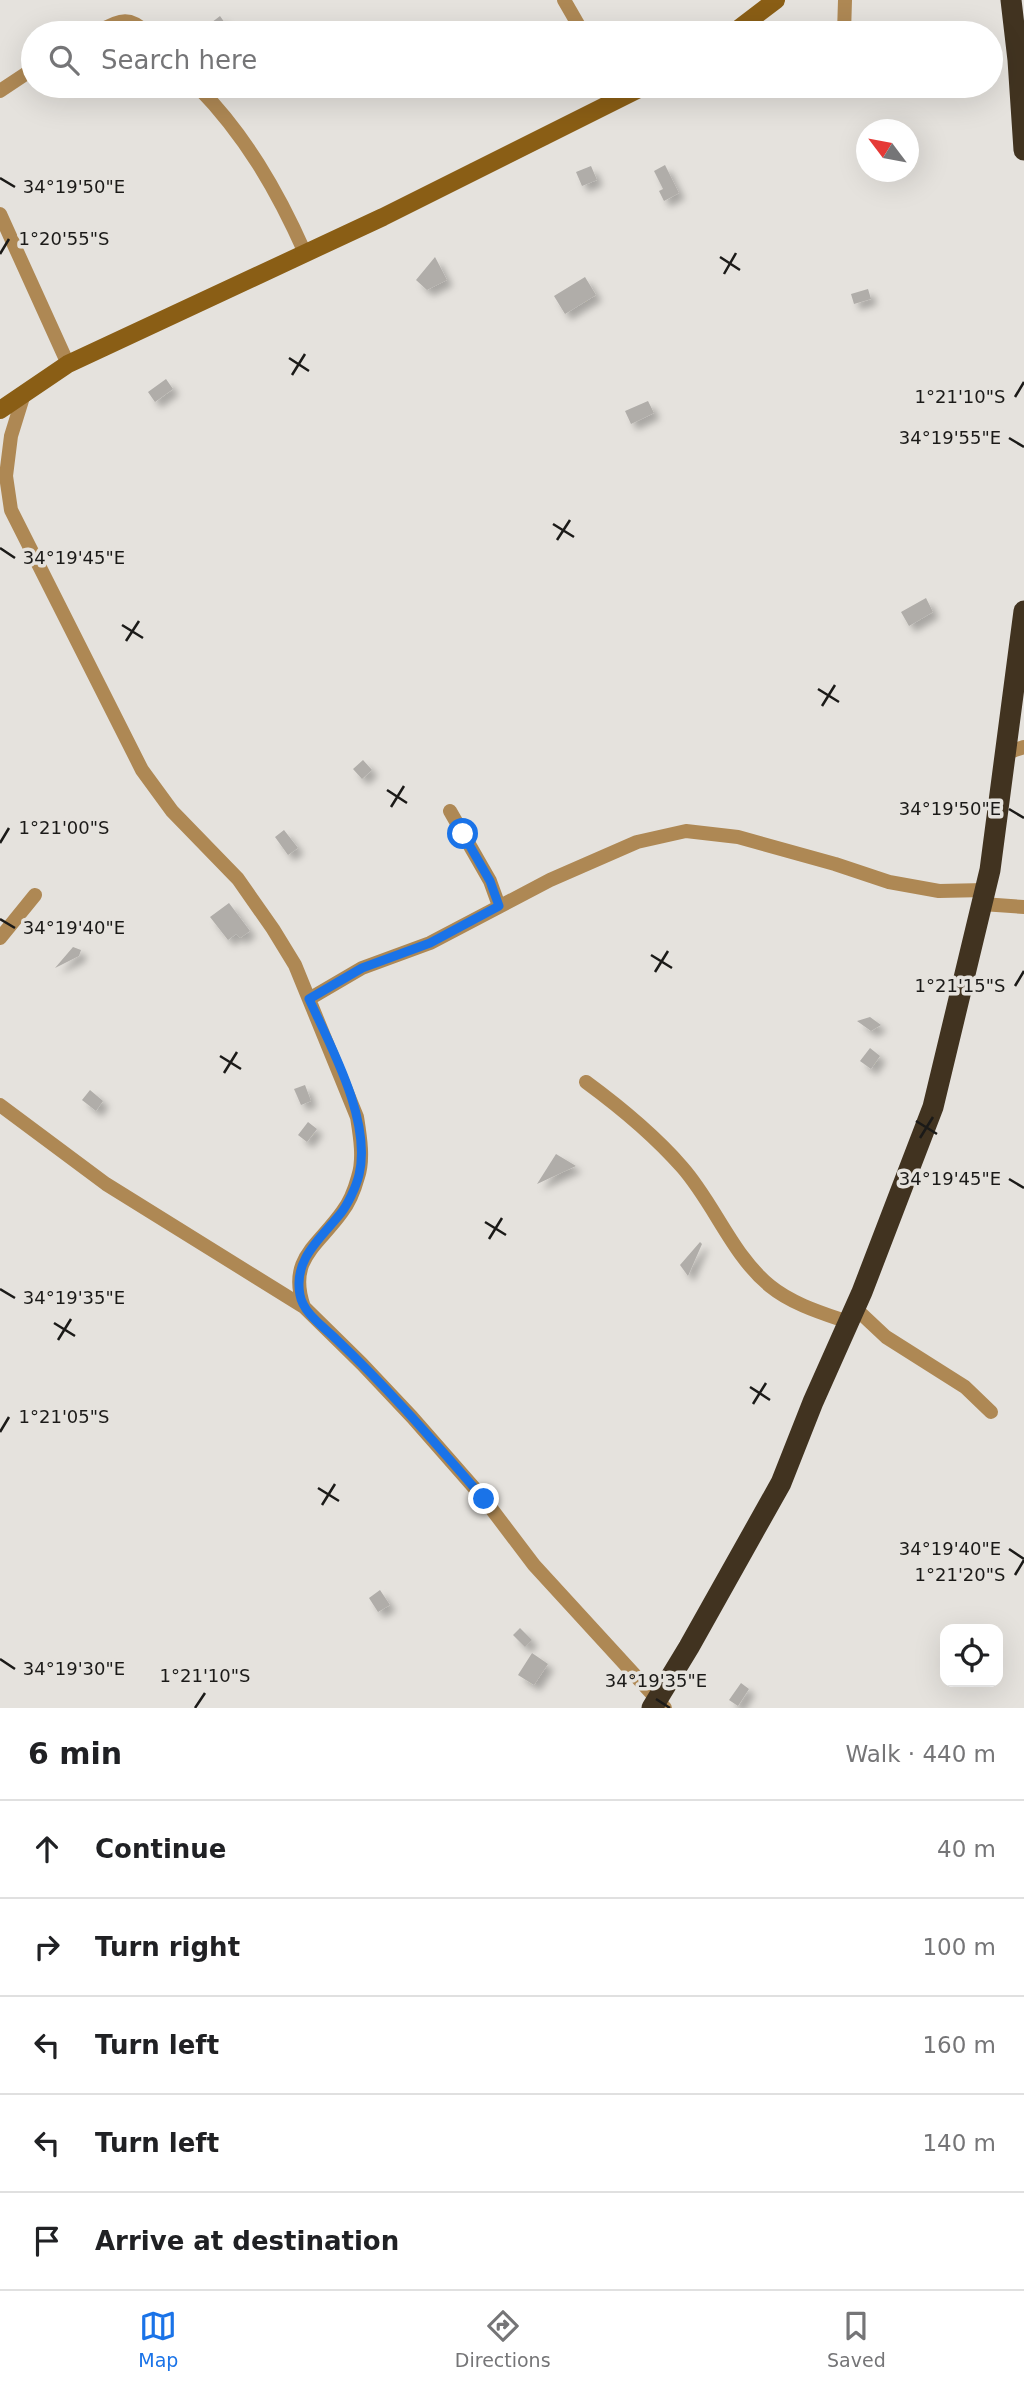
<!DOCTYPE html>
<html lang="en">
<head>
<meta charset="utf-8">
<style>
	:root { --surface:#fff; --page:#f2f2f2; --text:#202124; --muted:#757577; --line:#e0e0e0; --accent:#1a73e8 }
	body { margin:0; font-family:"DejaVu Sans",sans-serif; background:var(--page); color:var(--text) }
	.controls { position:absolute; right:21px; bottom:21px; display:grid; overflow:hidden; border-radius:14px; box-shadow:0 7px 28px #0002 }
	.controls button { width:63px; height:63px; display:grid; place-items:center; padding:0; border:0; border-bottom:2px solid var(--line); background:var(--surface); color:var(--text); font:35px sans-serif }
	.compass { position:absolute; left:856px; top:119px; width:63px; height:63px; border-radius:50%; background:var(--surface); box-shadow:0 7px 28px #0002; rotate:302deg }
	.stop { position:absolute; width:21px; height:21px; margin:-16px; border:5px solid #1a73e8; border-radius:50%; background:#fff }
	.stop.end { background:#1a73e8; border-color:#fff; box-shadow:0 2px 7px #0008 }
	.list { margin:0; padding:0; list-style:none }
	h2 { display:flex; justify-content:space-between; align-items:center; height:91px; margin:0; padding:0 28px; font-size:30px }
	h2 small { font-size:23px; font-weight:400; color:var(--muted) }
	.list li { display:grid; grid-template-columns:46px 1fr auto; gap:21px; align-items:center; box-sizing:border-box; height:98px; padding:0 28px; border-top:2px solid var(--line) }
	.list b { display:block; font-size:26px; white-space:nowrap }
	.list em { font-size:23px; font-style:normal; color:var(--muted) }
	.icon { flex:none; width:38px; height:38px; fill:none; stroke:currentColor; stroke-width:2; stroke-linecap:round; stroke-linejoin:round }
	.map { position:relative; flex:none; width:1024px; height:1708px; overflow:hidden }
	.search { position:absolute; background:var(--surface); box-shadow:0 7px 28px #0002; left:21px; right:21px; top:21px; height:77px; display:flex; align-items:center; gap:18px; box-sizing:border-box; padding:0 24px; border-radius:38px; color:var(--muted); font-size:26px }
	.sheet { height:581px; background:var(--surface) }
	nav { display:flex; justify-content:space-around; align-items:center; box-sizing:border-box; height:98px; border-top:2px solid var(--line); background:var(--surface); font-size:19px; color:var(--muted) }
	nav a { display:grid; justify-items:center; gap:4px }
	nav .on { color:var(--accent) }
	.map>svg:first-child { display:block }
</style>
</head>
<body>
<div class="map">
<svg width="1024" height="1708" viewBox="0 0 1024 1708">
	<defs>
		<filter id="shadow"><feDropShadow dx="6" dy="6" stdDeviation="3.5" flood-color="#0004"/></filter>
	</defs>
	<rect width="100%" height="100%" fill="#e5e2dd"/>
	<path fill="#b0ada9" filter="url(#shadow)" d="M220,16l12,17h-20l-5,-7z
		M665,165l14,28 -15,8 -5,-10 4,-2 -9,-18z
		M591,166l6,14 -15,6 -6,-14z
		M435,257l12,23 -20,10 -11,-10z
		M585,277l11,18 -31,19 -11,-18z
		M868,289l3,10 -17,5 -3,-10z
		M166,379l7,10 -18,13 -7,-10z
		M648,401l6,12 -23,11 -6,-13z
		M926,598l7,14 -24,14 -8,-14z
		M363,760l9,10 -10,9 -9,-10z
		M284,830l14,18 -10,7 -13,-18z
		M229,903l21,28 -10,7 -4,-4 -8,6 -18,-23z
		M73,947l8,3 -2,6 -24,12z
		M870,1017l11,8 -10,6 -14,-10z
		M870,1048l10,8 -9,13 -11,-8z
		M305,1085l6,16 -10,4 -7,-16z
		M90,1090l13,11 -7,10 -14,-11z
		M308,1122l9,7 -10,13 -9,-7z
		M556,1154l20,12 -39,18z
		M700,1242l2,2 -14,32 -8,-11z
		M380,1590l10,15 -12,7 -9,-14z
		M520,1628l12,12 -7,7 -12,-12z
		M532,1653l16,11 -14,21 -16,-10z
		M741,1683l8,6 -11,17 -9,-6z"/>
	<g fill="none" stroke-linecap="round" stroke-linejoin="round">
		<path stroke="#ae8854" stroke-width="14" d="M564,0l19,33
			M95,33c23,-11 32,-20 52,0
			M844,33l1,-33
			M197,86c48,49 80,104 108,167
			M0,91l33,-22
			M0,214l68,150
			M24,394l-13,42 -5,40 5,34 131,260 30,41 66,68 35,50 22,36 62,152c3,19 7,42 1,60 -3,11 -9,26 -16,35 -24,34 -55,47 -38,95
			M1006,753l18,-6
			M450,811l40,70 9,25
			M982,904l42,3
			M0,938l35,-43
			M309,999l53,-31 68,-25 120,-63 87,-38 49,-11 52,6 97,27 54,18 50,9 46,-1
			M586,1082c34,25 68,53 96,85 32,36 50,88 88,119 22,18 52,27 78,36
			M0,1105l106,79 198,123 58,57 50,53 72,82 50,66 131,143
			M854,1307l32,30 79,50 26,25"/>
		<path stroke="#8a5e15" stroke-width="18" d="M733,33l43,-33
			M0,410l68,-46 315,-147 262,-131"/>
		<path stroke="#413320" stroke-width="21" d="M1011,0l7,60 6,90
			M652,1708l37,-61 92,-164 32,-81 49,-110 71,-185 57,-237 34,-259"/>
	</g>
	<g fill="none" stroke-linecap="round" stroke-linejoin="round">
		<path stroke="#1a73e8" stroke-width="9" d="M463,834l27,47 9,25 -69,37 -68,25 -53,31c22,48 63,122 50,176 -3,12 -11,29 -18,38 -20,25 -48,46 -41,82 3,18 24,32 36,44 53,50 100,105 148,160"/>
	</g>
	<path fill="none" stroke="#1b1a18" stroke-width="2.5" d="M0,178l15,9M0,254l9,-15M720,257l20,13M724,274l12,-21M289,358l20,13M292,375l13,-21M1015,397l9,-15M1009,438l15,9M553,524l21,13M557,540l13,-20M0,548l15,10M122,625l21,13M126,641l13,-20M818,689l21,13M822,706l13,-21M387,790l20,13M391,807l13,-21M1009,809l15,9M0,843l9,-15M0,919l15,9M651,955l21,13M655,972l13,-21M1015,986l9,-15M220,1056l21,13M224,1073l13,-21M916,1121l21,13M920,1138l13,-21M1009,1179l15,9M485,1222l21,13M489,1239l13,-21M0,1289l15,9M54,1323l21,13M58,1340l13,-21M750,1387l20,13M753,1404l13,-21M0,1432l9,-15M318,1488l21,13M322,1505l13,-21M1009,1549l15,10M1015,1575l9,-15M0,1659l15,10M656,1699l14,9M195,1708l10,-15"/>
	<g font-size="18" text-anchor="middle" fill="#1b1a18" stroke="#e5e2dd" stroke-width="7" stroke-linejoin="round" paint-order="stroke">
		<text x="74" y="193">34°19'50"E</text>
		<text x="64" y="245">1°20'55"S</text>
		<text x="960" y="403">1°21'10"S</text>
		<text x="950" y="444">34°19'55"E</text>
		<text x="74" y="564">34°19'45"E</text>
		<text x="950" y="815">34°19'50"E</text>
		<text x="64" y="834">1°21'00"S</text>
		<text x="74" y="934">34°19'40"E</text>
		<text x="960" y="992">1°21'15"S</text>
		<text x="950" y="1185">34°19'45"E</text>
		<text x="74" y="1304">34°19'35"E</text>
		<text x="64" y="1423">1°21'05"S</text>
		<text x="950" y="1555">34°19'40"E</text>
		<text x="960" y="1581">1°21'20"S</text>
		<text x="74" y="1675">34°19'30"E</text>
		<text x="205" y="1682">1°21'10"S</text>
		<text x="656" y="1687">34°19'35"E</text>
	</g>
</svg>
<div class="controls">
<button><svg class="icon" aria-label="locate" viewBox="0 0 24 24"><circle cx="12" cy="12" r="6"/><path d="M12 2v4M12 18v4M2 12h4M18 12h4"/></svg></button>
</div>
<svg class="compass" viewBox="-18 -18 36 36"><path d="M0-13l5 13h-10z" fill="#e53935"/><path d="M0 13l5-13h-10z" fill="#757577"/></svg>
<div class="stop" style="left:463px;top:834px"></div>
<div class="stop end" style="left:484px;top:1499px"></div>
<div class="search"><svg class="icon" aria-label="search" viewBox="0 0 24 24"><circle cx="10" cy="10" r="6"/><path d="M15 15l6 6"/></svg>Search here</div>
</div>
<section class="sheet">
<h2>6 min<small>Walk · 440 m</small></h2>
<ul class="list">
<li><svg class="icon" aria-label="ahead" viewBox="0 0 24 24"><path d="M12 20V5M6 11l6-6 6 6"/></svg><div><b>Continue</b></div><em>40 m</em></li>
<li><svg class="icon" aria-label="right" viewBox="0 0 24 24"><path d="M7 20v-9h11M14 6l5 5-5 5"/></svg><div><b>Turn right</b></div><em>100 m</em></li>
<li><svg class="icon" aria-label="left" viewBox="0 0 24 24"><path d="M17 20v-9H6M10 6l-5 5 5 5"/></svg><div><b>Turn left</b></div><em>160 m</em></li>
<li><svg class="icon" aria-label="left" viewBox="0 0 24 24"><path d="M17 20v-9H6M10 6l-5 5 5 5"/></svg><div><b>Turn left</b></div><em>140 m</em></li>
<li><svg class="icon" aria-label="arrive" viewBox="0 0 24 24"><path d="M6 21V4h12l-3 4 3 4H6"/></svg><div><b>Arrive at destination</b></div></li>
</ul>
</section>
<nav>
<a class="on"><svg class="icon" aria-label="map" viewBox="0 0 24 24"><path d="M3 6l6-2 6 2 6-2v14l-6 2-6-2-6 2zM9 4v14M15 6v14"/></svg>Map</a>
<a><svg class="icon" aria-label="directions" viewBox="0 0 24 24"><path d="M12 3l9 9-9 9-9-9zM9 14v-3h6M13 9l2 2-2 2"/></svg>Directions</a>
<a><svg class="icon" aria-label="saved" viewBox="0 0 24 24"><path d="M7 4h10v16l-5-4-5 4z"/></svg>Saved</a>
</nav>
</body>
</html>
